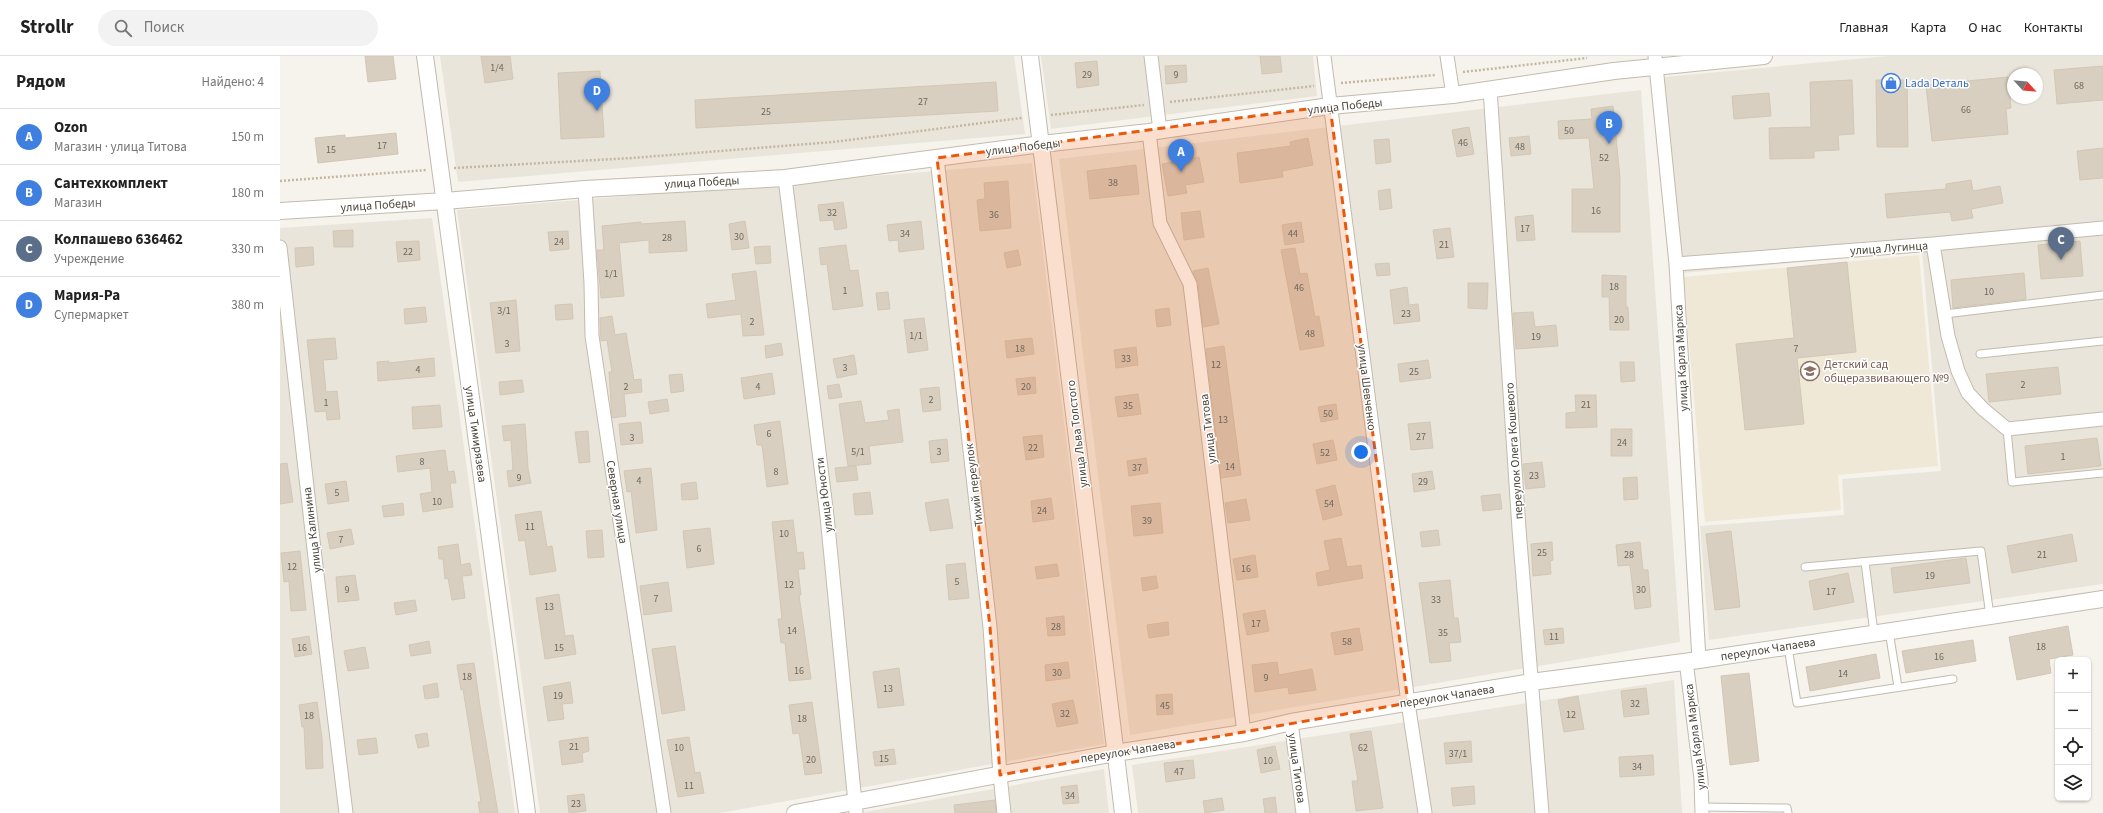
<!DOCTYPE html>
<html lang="ru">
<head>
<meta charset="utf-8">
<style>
	:root { --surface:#fff; --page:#f2f2f2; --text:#222; --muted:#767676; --line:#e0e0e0; --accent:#fc3f1d }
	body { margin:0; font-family:"Source Sans 3",sans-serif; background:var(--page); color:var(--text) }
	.controls { position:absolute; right:12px; bottom:12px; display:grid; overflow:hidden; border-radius:6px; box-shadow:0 1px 3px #0004 }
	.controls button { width:36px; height:36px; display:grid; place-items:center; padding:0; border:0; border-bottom:1px solid var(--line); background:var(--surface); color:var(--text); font:20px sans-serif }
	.compass { position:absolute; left:1727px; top:12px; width:36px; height:36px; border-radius:50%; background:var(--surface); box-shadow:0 1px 3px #0004; rotate:116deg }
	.you { position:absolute; left:1081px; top:396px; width:14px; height:14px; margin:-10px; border:3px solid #fff; border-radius:50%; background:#1a73e8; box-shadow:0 0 0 6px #1a73e833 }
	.badge { display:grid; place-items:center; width:26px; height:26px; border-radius:50%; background:var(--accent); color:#fff; font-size:13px; font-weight:700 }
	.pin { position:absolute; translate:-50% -33px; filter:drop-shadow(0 1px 2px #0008) }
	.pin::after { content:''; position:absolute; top:21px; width:14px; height:12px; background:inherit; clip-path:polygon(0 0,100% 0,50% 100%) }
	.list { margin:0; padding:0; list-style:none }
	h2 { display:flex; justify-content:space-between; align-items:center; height:52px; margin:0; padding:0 16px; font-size:17px }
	h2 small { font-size:13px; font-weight:400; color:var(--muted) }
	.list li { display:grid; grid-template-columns:26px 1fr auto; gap:12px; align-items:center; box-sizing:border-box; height:56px; padding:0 16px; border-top:1px solid var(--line) }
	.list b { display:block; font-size:15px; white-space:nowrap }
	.list p { margin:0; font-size:13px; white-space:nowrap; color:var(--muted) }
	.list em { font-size:13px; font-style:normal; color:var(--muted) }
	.icon { flex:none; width:22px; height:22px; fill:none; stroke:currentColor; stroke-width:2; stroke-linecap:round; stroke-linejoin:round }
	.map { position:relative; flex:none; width:1823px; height:757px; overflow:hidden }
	header { display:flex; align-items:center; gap:24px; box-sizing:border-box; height:56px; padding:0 20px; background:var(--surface); border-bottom:1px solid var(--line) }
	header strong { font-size:19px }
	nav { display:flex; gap:22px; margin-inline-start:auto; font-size:14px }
	.search { width:280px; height:36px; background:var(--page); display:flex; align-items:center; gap:10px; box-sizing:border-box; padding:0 14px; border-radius:22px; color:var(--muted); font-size:15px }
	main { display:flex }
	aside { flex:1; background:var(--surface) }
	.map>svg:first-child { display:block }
</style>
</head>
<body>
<header>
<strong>Strollr</strong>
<div class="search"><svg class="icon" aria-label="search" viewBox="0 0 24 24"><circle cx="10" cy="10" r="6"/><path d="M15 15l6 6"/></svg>Поиск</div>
<nav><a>Главная</a><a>Карта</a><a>О нас</a><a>Контакты</a></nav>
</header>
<main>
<aside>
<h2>Рядом<small>Найдено: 4</small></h2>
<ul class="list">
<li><span class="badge" style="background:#3f7fe0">A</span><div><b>Ozon</b><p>Магазин · улица Титова</p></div><em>150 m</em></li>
<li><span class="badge" style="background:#3f7fe0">B</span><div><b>Сантехкомплект</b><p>Магазин</p></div><em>180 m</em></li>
<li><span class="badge" style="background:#5c6f8a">C</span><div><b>Колпашево 636462</b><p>Учреждение</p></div><em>330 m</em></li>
<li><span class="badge" style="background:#3f7fe0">D</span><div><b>Мария-Ра</b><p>Супермаркет</p></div><em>380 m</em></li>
</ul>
</aside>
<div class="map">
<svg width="1823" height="757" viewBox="0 0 1823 757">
	<rect width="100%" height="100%" fill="#f6f3ec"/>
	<path fill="#eae5da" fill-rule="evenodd" d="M160,0h574l11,78 -567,48z
		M761,0h272l4,40 -266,33z
		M1608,0h215v528l-394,56 -9,-114 144,-11 -2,-36 99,-8 -19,-220 -239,22 -19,-196zM1733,18h24v24h-24z
		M1361,34l39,552 -550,93 -71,-576z
		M752,107l72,581 -384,69h-180l-83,-603z
		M152,162l83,595h-235v-585z
		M1394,624l8,133h-544l-6,-48z
		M824,713l5,44h-250z"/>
	<path fill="#efe8d6" d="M1639,199l19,211 -100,9 3,35 -136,12 -22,-245z"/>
	<path fill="#d8cfc1" stroke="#d3c7b4" d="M85,0h28l3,23 -28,3z
		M201,0h29l3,23 -28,4z
		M980,0h20l2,16 -20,2z
		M817,5l2,24 -22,3 -2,-25z
		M906,9l1,17 -21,2 -1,-18z
		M1823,10v34l-46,4 -3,-34z
		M320,15l4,66 -43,2 -3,-66z
		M1728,21l3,31 -5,1 2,25 -76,7 -6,-56z
		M1572,24l2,54 -16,1 1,15 -25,1v7l-44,1 -1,-31 42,-1 -1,-45z
		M1596,24h31l1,67h-31z
		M716,26l2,29 -302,17 -1,-28z
		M1489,37l2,23 -37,3 -2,-23z
		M1333,50l7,72v54h-48v-43h22l-5,-51 -30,1 -1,-18 34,-2 -1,-10z
		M1189,71l5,27 -17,3 -5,-27z
		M116,77l2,21 -80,9 -3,-25 30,-3v3z
		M1249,80l2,18 -20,2 -2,-18z
		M1028,82l5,27 -31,6 1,6 -43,6 -3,-30 54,-7 -1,-4z
		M1109,83l2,23 -15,2 -2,-24z
		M1823,92v30l-23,2 -3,-29z
		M919,101l5,25 -19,3 2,8 -19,3 -6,-32z
		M856,109l3,29 -49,5 -3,-28z
		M1691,124l2,11 27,-5 3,17 -32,6 2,9 -21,3 -2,-9 -63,6 -2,-24 61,-5v-5z
		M728,125l3,47 -31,3 -3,-31 8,-1 -1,-16z
		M1110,133l2,19 -12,2 -2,-19z
		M563,146l4,26 -12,2 -2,-10 -13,1 -2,-16z
		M920,155l4,26 -20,3 -3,-27z
		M1253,159l2,25 -18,1 -2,-24z
		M405,165l2,30 -38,2v-13l-30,3 5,53 -23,2 -4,-48h7l-2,-24 39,-4v2z
		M465,165l4,27 -17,2 -3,-26z
		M641,165l3,28 -25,3 -1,-12 -9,1 -2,-16z
		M1021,166l3,20 -19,3 -3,-20z
		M1170,172l4,29 -17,2 -4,-29z
		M73,174v17h-19l-1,-16z
		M288,175l1,18 -19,2 -2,-19z
		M139,185l1,19 -22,2 -2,-20z
		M1800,185l3,35 -42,3 -3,-34z
		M566,189l4,26 8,-1 5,36 -30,4 -6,-46 -6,1 -2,-17z
		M490,190l1,17 -15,1 -2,-17z
		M33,191l1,18 -18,2 -1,-19z
		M1015,192l5,26 7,-1 8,44 4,-1 5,30 -24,4 -19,-100z
		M738,194l3,15 -14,3 -3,-15z
		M1567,206l9,90 -59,6 7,66 -59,6 -9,-86 58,-6 -7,-70z
		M1109,207l1,12 -13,1 -2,-12z
		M928,212l11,56 -16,3 -5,-44 -5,-12z
		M476,215l8,64 -21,1 -2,-22 -33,4 -2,-14 30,-4 -4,-26z
		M1744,217l2,26 -73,9 -2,-28z
		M1322,219l24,1v31h2l1,23h-19l-1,-33h-7z
		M1188,227h20l-1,26 -19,-1z
		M1127,231l2,18 9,-1 2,17 -26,3 -4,-34z
		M608,236l2,17 -12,1 -2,-17z
		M236,244l4,51 -24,2 -6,-50z
		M292,248l1,15 -17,1 -1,-15z
		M145,251l2,15 -22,2 -1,-15z
		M889,252l2,17 -14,2 -2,-17z
		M1253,256l2,15 21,-2 2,21 -42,3 -3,-36z
		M332,260l3,19 11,-2 8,47 7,-1 1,13 -18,2 2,22 -14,2 -3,-46h3l-5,-32 -6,1 -1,-23z
		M644,262l4,32 -20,3 -4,-33z
		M55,282l2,21 -14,1 3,32 11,-1 3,28 -13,1 -1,-9 -11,1 -8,-72z
		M752,282l2,16 -27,4 -2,-17z
		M501,287l2,12 -17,3 -1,-12z
		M944,290l17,129 -20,3 -15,-129z
		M856,291l2,18 -22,3 -2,-18z
		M574,299l3,19 -20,4 -4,-19z
		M154,302l1,18 -57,5 -1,-19 12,-1v2z
		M1148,304l3,18 -31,4 -2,-18z
		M1340,306h14l1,19 -14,1z
		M1778,311l3,27 -72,8 -3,-28z
		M492,317l3,21 -31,5 -3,-21z
		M402,318l2,17 -13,2 -2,-18z
		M755,321l1,16 -18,2 -2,-16z
		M242,324l2,12 -24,3 -1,-13z
		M559,328l3,13 -13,2 -2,-13z
		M659,331l2,23 -18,2 -3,-23z
		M858,338l3,20 -23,3 -3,-20z
		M1295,339h21l1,32 -31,1v-15l10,-1z
		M387,343l2,12 -19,3 -2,-12z
		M581,345l4,22 24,-3 -2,-9 12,-2 4,33 -34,4 2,18 -23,2 -9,-62z
		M1056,348l2,15 -17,3 -3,-15z
		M160,349l2,22 -29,2 -1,-22z
		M500,365l8,63 -21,3 -5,-42h-5l-3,-20z
		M361,366l2,21 -22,2 -2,-21z
		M1150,366l3,26 -22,2 -3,-26z
		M245,368l3,44 3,15 -22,4 -2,-16 6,-1 -2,-30 -7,1 -2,-15z
		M1331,373h21v27h-21z
		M308,375l2,31 -11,1 -4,-31z
		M762,379l2,22 -18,3 -3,-23z
		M1817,382l4,28 -73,8 -3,-28z
		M667,383l2,22 -18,2 -2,-22z
		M1053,384l4,20 -20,4 -4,-20z
		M165,394l3,22 6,-1 2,12h-6l3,24 -30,5 -3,-18 12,-2 -2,-24 -32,4 -2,-16z
		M866,402l2,15 -19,3 -2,-15z
		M1262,406l3,25 -19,2 -3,-25z
		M7,407l6,39 -13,2v-40z
		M576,410l2,14 -21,2 -2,-14z
		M371,412l6,62 -21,3 -5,-42 -4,1 -3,-21z
		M1152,415l3,18 -21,3 -2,-18z
		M1357,421l1,22 -14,1 -1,-22z
		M66,425l3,20 -21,3 -3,-20z
		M416,426l2,17 -16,1 -1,-16z
		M1055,429l7,30 -19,5 -7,-30z
		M590,436l3,22 -18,1 -2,-21z
		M1220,438l2,15 -19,2 -2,-15z
		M771,442l3,21 -21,3 -2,-21z
		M668,443l5,29 -23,3 -5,-28z
		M966,443l4,21 -22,3 -3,-20z
		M123,447l1,12 -20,2 -2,-11z
		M880,447l3,30 -29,3 -3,-30z
		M261,455l6,36 5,-1 4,25 -26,4 -5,-35 -6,1 -4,-26z
		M513,464l4,33 6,-1 2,17h-7l3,26h-2l12,84 -22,2 -4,-38h-4l-3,-24h4l-10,-97z
		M430,472l4,36 -27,4 -4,-37z
		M71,473l3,15 -24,5 -3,-16z
		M322,474l2,27 -16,1 -2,-27z
		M1158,474l2,15 -18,2 -2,-15z
		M1451,475l9,76 -25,3 -9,-76z
		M1792,478l5,27 -65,12 -5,-27z
		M1061,482l6,29 14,-2 2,13 -45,8 -2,-13 14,-3 -6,-29z
		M1272,486l1,18 -3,1 1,13 -18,2 -2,-32z
		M1360,486l3,28h5l3,37 -16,2 -5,-44 -12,1 -2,-21z
		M178,488l3,21 9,-2 2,12 -10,1 3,22 -13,2 -4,-22 -3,1 -2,-20h-4l-1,-12z
		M20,495l6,59 -15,1 -2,-30 -5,1 -3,-29z
		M975,499l3,22 -21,3 -4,-21z
		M1686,502l4,25 -76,10 -3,-25z
		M685,507l4,35 -20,2 -3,-35z
		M777,508l2,12 -22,3 -2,-12z
		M1568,517l6,29 -40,8 -5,-29z
		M75,519l4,25 -21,2 -2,-25z
		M876,520l2,12 -15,3 -2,-13z
		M1170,524l4,38h4l3,24 -12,1 2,18 -21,2 -11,-80z
		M388,526l4,29 -28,4 -4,-29z
		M279,538l6,42 8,-1 3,19 -31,5 -9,-61z
		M135,544l2,11 -21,4 -2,-12z
		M985,554l4,21 -22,4 -4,-21z
		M784,560l1,19 -17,1 -2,-18z
		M888,566l1,13 -20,3 -2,-13z
		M1788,570l5,29 -24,4 2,14 -34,7 -8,-43z
		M1079,572l4,22 -28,5 -4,-22z
		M1283,572l1,15 -19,2 -2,-15z
		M29,580l3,18 -17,3 -3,-18z
		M1693,584l3,21 -70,12 -4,-22z
		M149,585l2,12 -20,3 -2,-11z
		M395,590l10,64 -23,4 -10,-65z
		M85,591l4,21 -21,3 -4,-20z
		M1596,598l4,24 -70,13 -4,-24z
		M788,606l2,16 -24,3 -1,-16z
		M997,606l2,13 33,-6 4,21 -27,4 -1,-7 -33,5 -3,-27z
		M194,607l6,43 18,107h-18l-2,-11h3l-18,-113 -2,1 -4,-25z
		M619,612l5,37 -26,3 -5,-36z
		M1469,617l10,88 -29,4 -9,-89z
		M290,626l3,21 -11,1 2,15 -16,2 -5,-34z
		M157,627l2,14 -14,2 -2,-13z
		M1366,632l3,26 -25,3 -3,-26z
		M892,638l1,20 -16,1 -1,-20z
		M1298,640l6,33 -20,3 -6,-32z
		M793,644l5,23 -21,4 -5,-23z
		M37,646l5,36 1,30 -17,1 -2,-42h-2l-3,-22z
		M532,646l10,71 -17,2 -6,-42 -6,1 -4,-29z
		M1091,675l12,77 -27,3 -4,-30h6l-8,-47z
		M147,677l2,13 -11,2 -3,-13z
		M308,681l1,14 -7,2 1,9 -21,3 -3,-24z
		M409,681l6,36 5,-1 4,21 -26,4 -11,-57z
		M96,682l2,15 -19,2 -2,-15z
		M1191,685l1,21 -26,2 -2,-21z
		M995,690l5,23 -19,4 -4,-23z
		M614,693l2,15 -21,2 -2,-14z
		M1373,699l1,20 -34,2 -1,-20z
		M913,704l2,18 -29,4 -2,-19z
		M797,729l2,18 -16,1 -2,-17z
		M1194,730l1,18 -22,2 -2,-18z
		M304,738l2,17 -17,2 -2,-17z
		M995,741l2,16h-12l-2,-14z
		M942,742l2,12 -19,3 -2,-12z
		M715,744l1,13h-41l-1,-8z"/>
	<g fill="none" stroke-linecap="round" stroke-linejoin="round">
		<g stroke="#c2bbae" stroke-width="9">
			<path id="service" d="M1665,258l158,-19
				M1700,298l123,-13
				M1727,373l5,53 91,-9
				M1585,506l9,71
				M1525,511l176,-16 9,65
				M1609,575l9,56
				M1508,591l9,56 156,-24
				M1422,751l85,1 1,5"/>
		</g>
		<g stroke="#c2bbae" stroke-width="15">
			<path id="minor" d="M871,0l9,75
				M1044,0l84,647 17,110
				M1167,0l6,39
				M1375,0l21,208 23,396
				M1210,33l29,440 23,284
				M869,76l11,91 30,61 54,449
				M657,102l53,469 10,148 4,38
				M505,122l42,338 29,297
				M305,133l6,94 1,53 72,477
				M1653,188l15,92 10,35 10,22 15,16 24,20 96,-10
				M0,191l35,311 31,255
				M1396,208l257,-20 170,-16
				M1406,605l15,118 1,34
				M1011,666l12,91"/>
		</g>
		<g stroke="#c2bbae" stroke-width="18">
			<path id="tertiary" d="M145,0l102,757
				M750,0l93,757
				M0,155l165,-10 140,-12 200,-11 257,-34 107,-12 181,-26 123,-11 161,-24 150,-15
				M515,757l320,-60 129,-20 47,-11 240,-40 168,-22 404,-61"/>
		</g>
		<path stroke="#c4b79f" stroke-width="2.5" stroke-dasharray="2 2" stroke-linecap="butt" d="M1183,16l124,-14
			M1061,27l95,-8
			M890,46l144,-16
			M771,59l93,-10
			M174,112l178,-10 201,-16 189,-24
			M0,125l147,-11"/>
		<use href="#service" stroke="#fff" stroke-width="7"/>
		<use href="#minor" stroke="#fff" stroke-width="13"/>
		<use href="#tertiary" stroke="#fff" stroke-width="16"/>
	</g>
	<path fill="#e8590c" fill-opacity="0.2" stroke="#e8590c" stroke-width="3" stroke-dasharray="8 5" stroke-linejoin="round" d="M1050,50l78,597 -408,72 -10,-148 -53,-469z"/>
	<defs>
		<g id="shop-ring" transform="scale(1)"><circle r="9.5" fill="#fff" stroke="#3f7fe0" stroke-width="1.5"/><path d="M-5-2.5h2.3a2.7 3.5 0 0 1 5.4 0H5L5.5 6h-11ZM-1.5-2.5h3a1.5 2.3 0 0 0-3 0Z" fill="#3f7fe0"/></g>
		<g id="school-ring" transform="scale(1)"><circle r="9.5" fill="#fff" stroke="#8d6e63" stroke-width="1.5"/><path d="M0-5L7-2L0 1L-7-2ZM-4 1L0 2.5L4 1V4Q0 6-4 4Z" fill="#8d6e63"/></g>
	</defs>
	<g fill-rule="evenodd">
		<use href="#shop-ring" x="1611" y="27"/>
		<use href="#school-ring" x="1530" y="315"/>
	</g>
	<g text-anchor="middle" stroke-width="3" stroke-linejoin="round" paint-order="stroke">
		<g font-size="10" fill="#6e675b">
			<text x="217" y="15">1/4</text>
			<text x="807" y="22">29</text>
			<text x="896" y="22">9</text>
			<text x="1799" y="33">68</text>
			<text x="643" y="49">27</text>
			<text x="1686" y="57">66</text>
			<text x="486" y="59">25</text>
			<text x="1289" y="78">50</text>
			<text x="1183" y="90">46</text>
			<text x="102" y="93">17</text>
			<text x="1240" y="94">48</text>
			<text x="51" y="97">15</text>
			<text x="1324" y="105">52</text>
			<text x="833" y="130">38</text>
			<text x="1316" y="158">16</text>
			<text x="552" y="160">32</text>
			<text x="714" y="162">36</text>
			<text x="1245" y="176">17</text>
			<text x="625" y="181">34</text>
			<text x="1013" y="181">44</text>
			<text x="459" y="184">30</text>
			<text x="387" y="185">28</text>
			<text x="279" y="189">24</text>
			<text x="1164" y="192">21</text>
			<text x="128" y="199">22</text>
			<text x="331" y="221">1/1</text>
			<text x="1334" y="234">18</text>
			<text x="1019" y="235">46</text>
			<text x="565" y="238">1</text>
			<text x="1709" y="239">10</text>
			<text x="224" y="258">3/1</text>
			<text x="1126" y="261">23</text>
			<text x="1339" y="267">20</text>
			<text x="472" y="269">2</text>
			<text x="1030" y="281">48</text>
			<text x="636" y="283">1/1</text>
			<text x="1256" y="284">19</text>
			<text x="227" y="291">3</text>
			<text x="740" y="296">18</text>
			<text x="1516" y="296">7</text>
			<text x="846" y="306">33</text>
			<text x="936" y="312">12</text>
			<text x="565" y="315">3</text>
			<text x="138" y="317">4</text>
			<text x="1134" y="319">25</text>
			<text x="1743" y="332">2</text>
			<text x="346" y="334">2</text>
			<text x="478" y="334">4</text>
			<text x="746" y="334">20</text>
			<text x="651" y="347">2</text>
			<text x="46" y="350">1</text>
			<text x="1306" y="352">21</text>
			<text x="848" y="353">35</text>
			<text x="1048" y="361">50</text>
			<text x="943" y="367">13</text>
			<text x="489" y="381">6</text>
			<text x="1141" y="384">27</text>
			<text x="352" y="385">3</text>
			<text x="1342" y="390">24</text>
			<text x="753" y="395">22</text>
			<text x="578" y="399">5/1</text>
			<text x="659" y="399">3</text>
			<text x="1045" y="400">52</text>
			<text x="1783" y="404">1</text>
			<text x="142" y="409">8</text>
			<text x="950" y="414">14</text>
			<text x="857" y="415">37</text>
			<text x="496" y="419">8</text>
			<text x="1254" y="423">23</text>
			<text x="239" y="425">9</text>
			<text x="359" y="428">4</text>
			<text x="1143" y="429">29</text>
			<text x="57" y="440">5</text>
			<text x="157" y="449">10</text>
			<text x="1049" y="451">54</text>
			<text x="762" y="458">24</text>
			<text x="867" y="468">39</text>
			<text x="250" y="474">11</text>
			<text x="504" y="481">10</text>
			<text x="61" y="487">7</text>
			<text x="419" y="496">6</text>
			<text x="1262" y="500">25</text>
			<text x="1349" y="502">28</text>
			<text x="1762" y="502">21</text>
			<text x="12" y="514">12</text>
			<text x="966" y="516">16</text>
			<text x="1650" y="523">19</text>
			<text x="677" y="529">5</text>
			<text x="509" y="532">12</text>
			<text x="67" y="537">9</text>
			<text x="1361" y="537">30</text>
			<text x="1551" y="539">17</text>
			<text x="376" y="546">7</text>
			<text x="1156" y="547">33</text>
			<text x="269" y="554">13</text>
			<text x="976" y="571">17</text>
			<text x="776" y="574">28</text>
			<text x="512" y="578">14</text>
			<text x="1163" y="580">35</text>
			<text x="1274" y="584">11</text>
			<text x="1067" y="589">58</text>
			<text x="1761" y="594">18</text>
			<text x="22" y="595">16</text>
			<text x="279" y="595">15</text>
			<text x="1659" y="604">16</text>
			<text x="519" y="618">16</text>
			<text x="777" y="620">30</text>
			<text x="1563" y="621">14</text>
			<text x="187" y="624">18</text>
			<text x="986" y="625">9</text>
			<text x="608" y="636">13</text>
			<text x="278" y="643">19</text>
			<text x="1355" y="651">32</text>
			<text x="885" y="653">45</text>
			<text x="785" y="661">32</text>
			<text x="1291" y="662">12</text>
			<text x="29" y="663">18</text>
			<text x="522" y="666">18</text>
			<text x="294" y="694">21</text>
			<text x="399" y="695">10</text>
			<text x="1083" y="695">62</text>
			<text x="1178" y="701">37/1</text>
			<text x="604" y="706">15</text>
			<text x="531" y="707">20</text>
			<text x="988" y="708">10</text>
			<text x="1357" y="714">34</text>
			<text x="899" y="719">47</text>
			<text x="409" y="733">11</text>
			<text x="790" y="743">34</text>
			<text x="296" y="751">23</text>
		</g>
		<g font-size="12" fill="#366cbe" stroke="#fff" text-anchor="start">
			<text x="1625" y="31">Lada Dеталь</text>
		</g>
		<g font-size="12" fill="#4b4439" stroke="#fff">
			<text transform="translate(1065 50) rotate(-6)" y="4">улица Победы</text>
			<text transform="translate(743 91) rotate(-7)" y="4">улица Победы</text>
			<text transform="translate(422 126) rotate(-3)" y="4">улица Победы</text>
			<text transform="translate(98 149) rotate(-4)" y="4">улица Победы</text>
			<text transform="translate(1609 192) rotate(-4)" y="4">улица Лугинца</text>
			<text transform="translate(1401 302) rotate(-93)" y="4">улица Карла Маркса</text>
			<text transform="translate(1087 331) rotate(83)" y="4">улица Шевченко</text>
			<text transform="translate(928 373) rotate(-97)" y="4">улица Титова</text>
			<text transform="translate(196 378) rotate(82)" y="4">улица Тимирязева</text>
			<text transform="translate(797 378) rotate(-97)" y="4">улица Льва Толстого</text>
			<text transform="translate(1234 395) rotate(-94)" y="4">переулок Олега Кошевого</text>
			<text transform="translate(694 429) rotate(-97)" y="4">Тихий переулок</text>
			<text transform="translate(544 439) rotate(-97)" y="4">улица Юности</text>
			<text transform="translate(337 446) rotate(81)" y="4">Северная улица</text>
			<text transform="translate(32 474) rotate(-97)" y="4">улица Калинина</text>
			<text transform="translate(1488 593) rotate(-9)" y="4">переулок Чапаева</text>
			<text transform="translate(1167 640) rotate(-9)" y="4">переулок Чапаева</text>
			<text transform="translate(1415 681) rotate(-97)" y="4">улица Карла Маркса</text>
			<text transform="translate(848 695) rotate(-9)" y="4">переулок Чапаева</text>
			<text transform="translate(1017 712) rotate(82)" y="4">улица Титова</text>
		</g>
		<g font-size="12" fill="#785e54" stroke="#fff" text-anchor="start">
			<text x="1544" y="312">Детский сад<tspan x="1544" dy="14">общеразвивающего №9</tspan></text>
		</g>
	</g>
</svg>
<div class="controls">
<button>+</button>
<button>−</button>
<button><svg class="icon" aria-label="locate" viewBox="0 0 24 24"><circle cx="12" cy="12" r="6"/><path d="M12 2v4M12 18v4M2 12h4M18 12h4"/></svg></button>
<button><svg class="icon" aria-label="layers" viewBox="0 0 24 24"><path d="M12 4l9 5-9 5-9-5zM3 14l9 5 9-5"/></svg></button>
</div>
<svg class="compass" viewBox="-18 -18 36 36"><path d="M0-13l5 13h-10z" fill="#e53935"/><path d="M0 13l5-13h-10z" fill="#767676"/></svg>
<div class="you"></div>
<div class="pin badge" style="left:901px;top:116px;background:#3f7fe0">A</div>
<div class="pin badge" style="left:1329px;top:88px;background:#3f7fe0">B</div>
<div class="pin badge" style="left:1781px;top:204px;background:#5c6f8a">C</div>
<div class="pin badge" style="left:317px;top:55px;background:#3f7fe0">D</div>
</div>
</main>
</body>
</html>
